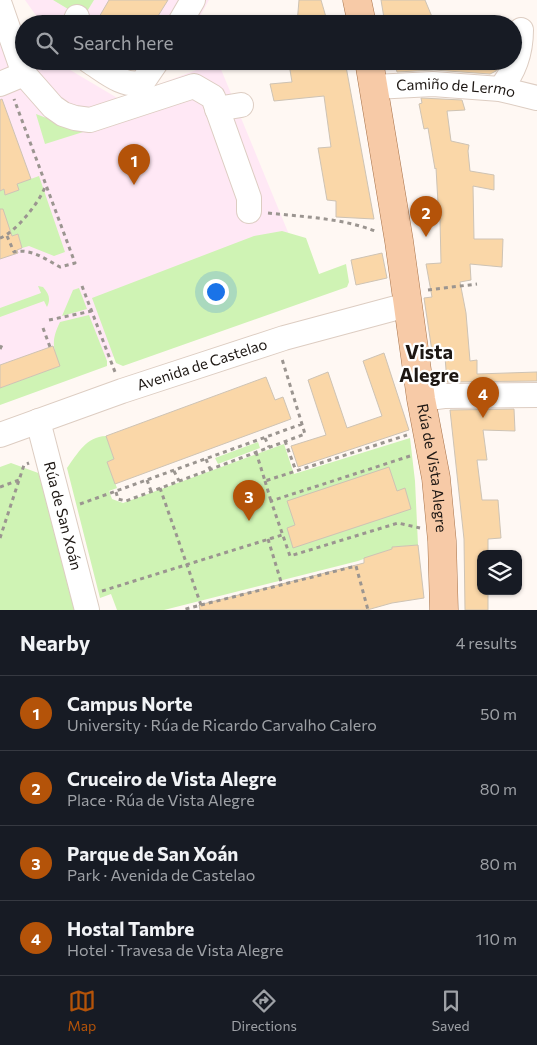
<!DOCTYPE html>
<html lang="en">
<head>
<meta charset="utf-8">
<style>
	:root { --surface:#171b24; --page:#20242c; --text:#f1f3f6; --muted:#9ea1a6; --line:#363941; --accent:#b45309 }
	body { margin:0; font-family:Commissioner,sans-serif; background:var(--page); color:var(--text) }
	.controls { position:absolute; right:15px; bottom:15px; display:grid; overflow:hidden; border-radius:10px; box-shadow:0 1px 4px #0004 }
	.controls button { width:45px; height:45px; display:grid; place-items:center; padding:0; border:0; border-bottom:1px solid var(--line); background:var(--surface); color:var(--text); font:25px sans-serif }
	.you { position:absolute; left:215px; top:291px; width:18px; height:18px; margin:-12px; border:4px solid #fff; border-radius:50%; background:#1a73e8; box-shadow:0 0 0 8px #1a73e833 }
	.badge { display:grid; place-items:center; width:32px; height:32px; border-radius:50%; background:var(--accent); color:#fff; font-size:16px; font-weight:700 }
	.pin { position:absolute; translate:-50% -41px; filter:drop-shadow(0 1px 2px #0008) }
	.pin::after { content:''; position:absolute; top:26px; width:18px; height:15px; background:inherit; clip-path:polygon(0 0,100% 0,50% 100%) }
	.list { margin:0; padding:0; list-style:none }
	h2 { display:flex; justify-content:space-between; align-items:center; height:65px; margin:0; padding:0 20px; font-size:21px }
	h2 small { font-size:16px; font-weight:400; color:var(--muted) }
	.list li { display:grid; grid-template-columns:32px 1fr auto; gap:15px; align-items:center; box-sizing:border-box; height:75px; padding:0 20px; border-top:1px solid var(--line) }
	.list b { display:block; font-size:19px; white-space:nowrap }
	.list p { margin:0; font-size:16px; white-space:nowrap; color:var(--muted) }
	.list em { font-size:16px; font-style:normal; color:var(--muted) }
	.icon { flex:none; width:28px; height:28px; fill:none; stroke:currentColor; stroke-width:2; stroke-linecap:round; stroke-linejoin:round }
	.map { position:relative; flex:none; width:537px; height:610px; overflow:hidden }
	.search { position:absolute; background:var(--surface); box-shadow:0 1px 4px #0004; left:15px; right:15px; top:15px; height:55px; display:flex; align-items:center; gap:12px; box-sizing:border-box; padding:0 18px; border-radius:28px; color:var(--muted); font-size:19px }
	.sheet { height:365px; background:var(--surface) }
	nav { display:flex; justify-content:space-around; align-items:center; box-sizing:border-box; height:70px; border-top:1px solid var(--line); background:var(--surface); font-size:14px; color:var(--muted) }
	nav a { display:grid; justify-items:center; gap:2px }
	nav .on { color:var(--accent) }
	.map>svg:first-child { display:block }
</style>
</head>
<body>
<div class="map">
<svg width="537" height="610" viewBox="0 0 537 610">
	<rect width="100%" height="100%" fill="#fff8f3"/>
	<path fill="#ffe8f5" d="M25,0h184l-13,24h-154z
		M0,5l24,28v28h31l64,38 99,-37 86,209 -212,95 -92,36z"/>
	<path fill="#cff3b4" d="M53,0h41l-11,18z
		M36,114l47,18 -38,12z
		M39,176l26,76 -11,4 -25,-10 -7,2 -4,-14 -6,2 -12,-14v-31l4,-2 1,6 14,-5 -2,-6z
		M282,231l24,7 13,36 27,-10 3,18 -2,5 -224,79 -7,-3 -24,-65 162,-62z
		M38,286l5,1c6,7 8,12 4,20l-3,-6 -44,16v-9l41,-15z
		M79,288l8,21 -25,7 11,-26z
		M89,315l18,46v5l-107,39v-17l59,-22c-6,-20 -8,-25 1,-44z
		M106,436l8,23 -7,3 10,26 -8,3 3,8 11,4 161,-59 10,30 116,-36 5,43 3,64 -25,2 -1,2 -34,12 -194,49h-47l-6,-16 -11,4 -33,-130c11,-15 19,-31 39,-32z
		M258,442l2,6 -42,16 -3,-6z
		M11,463l30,11 34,136h-75v-143z"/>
	<path fill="#fad7a8" stroke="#cec3b4" d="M109,0h59l-15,24h-58z
		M299,0h22l7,24h-31z
		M381,0h44l10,24h-50z
		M305,61h40l29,158 -38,-2v-16l-9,-1 -9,-52 13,-1 -7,-51 -50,5 -4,-17 22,-2 -3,-18z
		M394,61h107l-5,10 -6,3 -56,-4 -37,2z
		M421,98l41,2 3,10 -18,1 4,30 18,4 -1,6 2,20 24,4v15l-21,-4 1,53h29l-1,28 -32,-3 1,16 -11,2 6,31 4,48 7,-1v14l60,-2v9l-90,1 -2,-25 -12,1 -9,-60 8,-1 -6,-33 15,-1 -1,-44h-3l-1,-15 2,-1 -2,-35 -1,1 -7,-41 -4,1 -5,-25 3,-1z
		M2,99l29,80 -14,5 2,6 -14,5 -1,-6 -4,2v-91z
		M0,209h3l9,27 6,-2 4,14 -5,2 1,3 -18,6z
		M382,253l5,25 -31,7 -5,-25z
		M53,346l7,20 -60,22v-23z
		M384,353l25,77 -111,37 -7,-21 35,-11 -18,-55 20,-8 19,56 35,-12 -19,-55z
		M266,377l9,23 8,-3 8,22 -176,65 -8,-22 7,-3 -8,-23z
		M514,409l1,22 -32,-1 4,30h-10l5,40h16l3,38 -13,1v15h-7v37h7v19h-23l-1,-71 -14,-129z
		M389,467l8,24 8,-3 6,21 -118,39 -6,-20 8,-3 -8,-24z
		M418,545l6,53 -32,5 -25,7h-167l-1,-5 165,-42v-5l28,-9v-2z"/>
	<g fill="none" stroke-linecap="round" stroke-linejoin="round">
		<g stroke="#ddcdc2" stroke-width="26">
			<g id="minor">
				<path d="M0,5l24,69 29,33 10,7 12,4 15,2 104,-34 19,11 36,101v13"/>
				<path d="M74,24l3,-7"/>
				<path d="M179,24l14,-24"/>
				<path d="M89,61c16,10 33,26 53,22l15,-22"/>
				<path d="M0,84l24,-10"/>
				<path id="s1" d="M374,87l59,-3 67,5 37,9"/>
				<path d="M500,89c15,-18 21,-36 21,-59"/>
				<path d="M217,109l24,-4"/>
				<path d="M421,399l23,-3 93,-1"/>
				<path id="s2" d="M38,421l49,189"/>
				<path id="s3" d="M0,435l122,-44 162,-53 123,-33"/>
			</g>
		</g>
		<g stroke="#a7744d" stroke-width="29">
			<g id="major">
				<path d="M357,0l5,24"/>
				<path id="s4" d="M369,61l30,180 22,158 15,79 6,63 2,69"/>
			</g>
		</g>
		<path stroke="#9b9590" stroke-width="3" stroke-dasharray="4 4" stroke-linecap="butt" d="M268,213c36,4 73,5 107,18
			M7,236l7,16c17,-4 31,7 46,15l15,-4 -61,-164
			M0,238c15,-5 39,-35 45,-51
			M82,286l33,86
			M428,290l49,-6
			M49,320l43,-9
			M43,328l7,19
			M0,349l3,-6
			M265,438l4,9
			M285,441l11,30
			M256,452l9,29 142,-46
			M410,456l-139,45 19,55 108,-33 22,5
			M206,459l4,10
			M174,471l5,10
			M147,480l4,11
			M265,481l6,20
			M0,487l19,-7
			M160,488l41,117 -19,5
			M116,492l2,7 8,2 179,-67 -23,-75
			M80,504l222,-80
			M0,538l24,-73 5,-2
			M268,539l14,46
			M102,591l180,-56
			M201,605l155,-39 12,44"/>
		<use href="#minor" stroke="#fff" stroke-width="24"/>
		<use href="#major" stroke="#f7caa7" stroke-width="28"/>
	</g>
	<g text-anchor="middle" stroke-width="4.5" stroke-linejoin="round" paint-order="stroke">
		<g font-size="15" fill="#1d1713" stroke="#fff">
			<text dy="5" stroke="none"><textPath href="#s1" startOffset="82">Camiño de Lermo</textPath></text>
			<text dy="5" stroke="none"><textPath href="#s3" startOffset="214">Avenida de Castelao</textPath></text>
			<text dy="5" stroke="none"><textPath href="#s4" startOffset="412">Rúa de Vista Alegre</textPath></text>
			<text dy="5" stroke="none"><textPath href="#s2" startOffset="98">Rúa de San Xoán</textPath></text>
		</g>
		<g font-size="20" font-weight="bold" fill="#1d1713" stroke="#fff">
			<text x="429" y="359">Vista<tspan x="429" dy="23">Alegre</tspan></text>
		</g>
	</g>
</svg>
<div class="controls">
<button><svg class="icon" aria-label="layers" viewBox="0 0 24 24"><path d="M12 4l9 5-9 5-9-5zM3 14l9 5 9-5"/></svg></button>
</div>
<div class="you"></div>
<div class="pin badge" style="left:134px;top:185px">1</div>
<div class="pin badge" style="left:426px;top:237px">2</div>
<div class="pin badge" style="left:249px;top:521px">3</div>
<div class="pin badge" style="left:483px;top:418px">4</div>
<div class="search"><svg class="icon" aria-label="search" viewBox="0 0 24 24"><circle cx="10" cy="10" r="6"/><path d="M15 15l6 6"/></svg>Search here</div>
</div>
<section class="sheet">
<h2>Nearby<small>4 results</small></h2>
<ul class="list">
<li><span class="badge">1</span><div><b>Campus Norte</b><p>University · Rúa de Ricardo Carvalho Calero</p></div><em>50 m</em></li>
<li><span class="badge">2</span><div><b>Cruceiro de Vista Alegre</b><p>Place · Rúa de Vista Alegre</p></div><em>80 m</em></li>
<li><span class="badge">3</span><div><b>Parque de San Xoán</b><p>Park · Avenida de Castelao</p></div><em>80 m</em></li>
<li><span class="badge">4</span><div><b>Hostal Tambre</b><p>Hotel · Travesa de Vista Alegre</p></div><em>110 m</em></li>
</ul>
</section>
<nav>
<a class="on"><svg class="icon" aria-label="map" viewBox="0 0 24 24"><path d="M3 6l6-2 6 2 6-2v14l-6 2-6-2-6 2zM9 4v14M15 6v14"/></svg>Map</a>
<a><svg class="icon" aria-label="directions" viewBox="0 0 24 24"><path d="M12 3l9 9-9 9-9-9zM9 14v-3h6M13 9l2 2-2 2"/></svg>Directions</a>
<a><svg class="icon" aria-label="saved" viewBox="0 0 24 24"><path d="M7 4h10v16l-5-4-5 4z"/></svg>Saved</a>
</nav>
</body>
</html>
